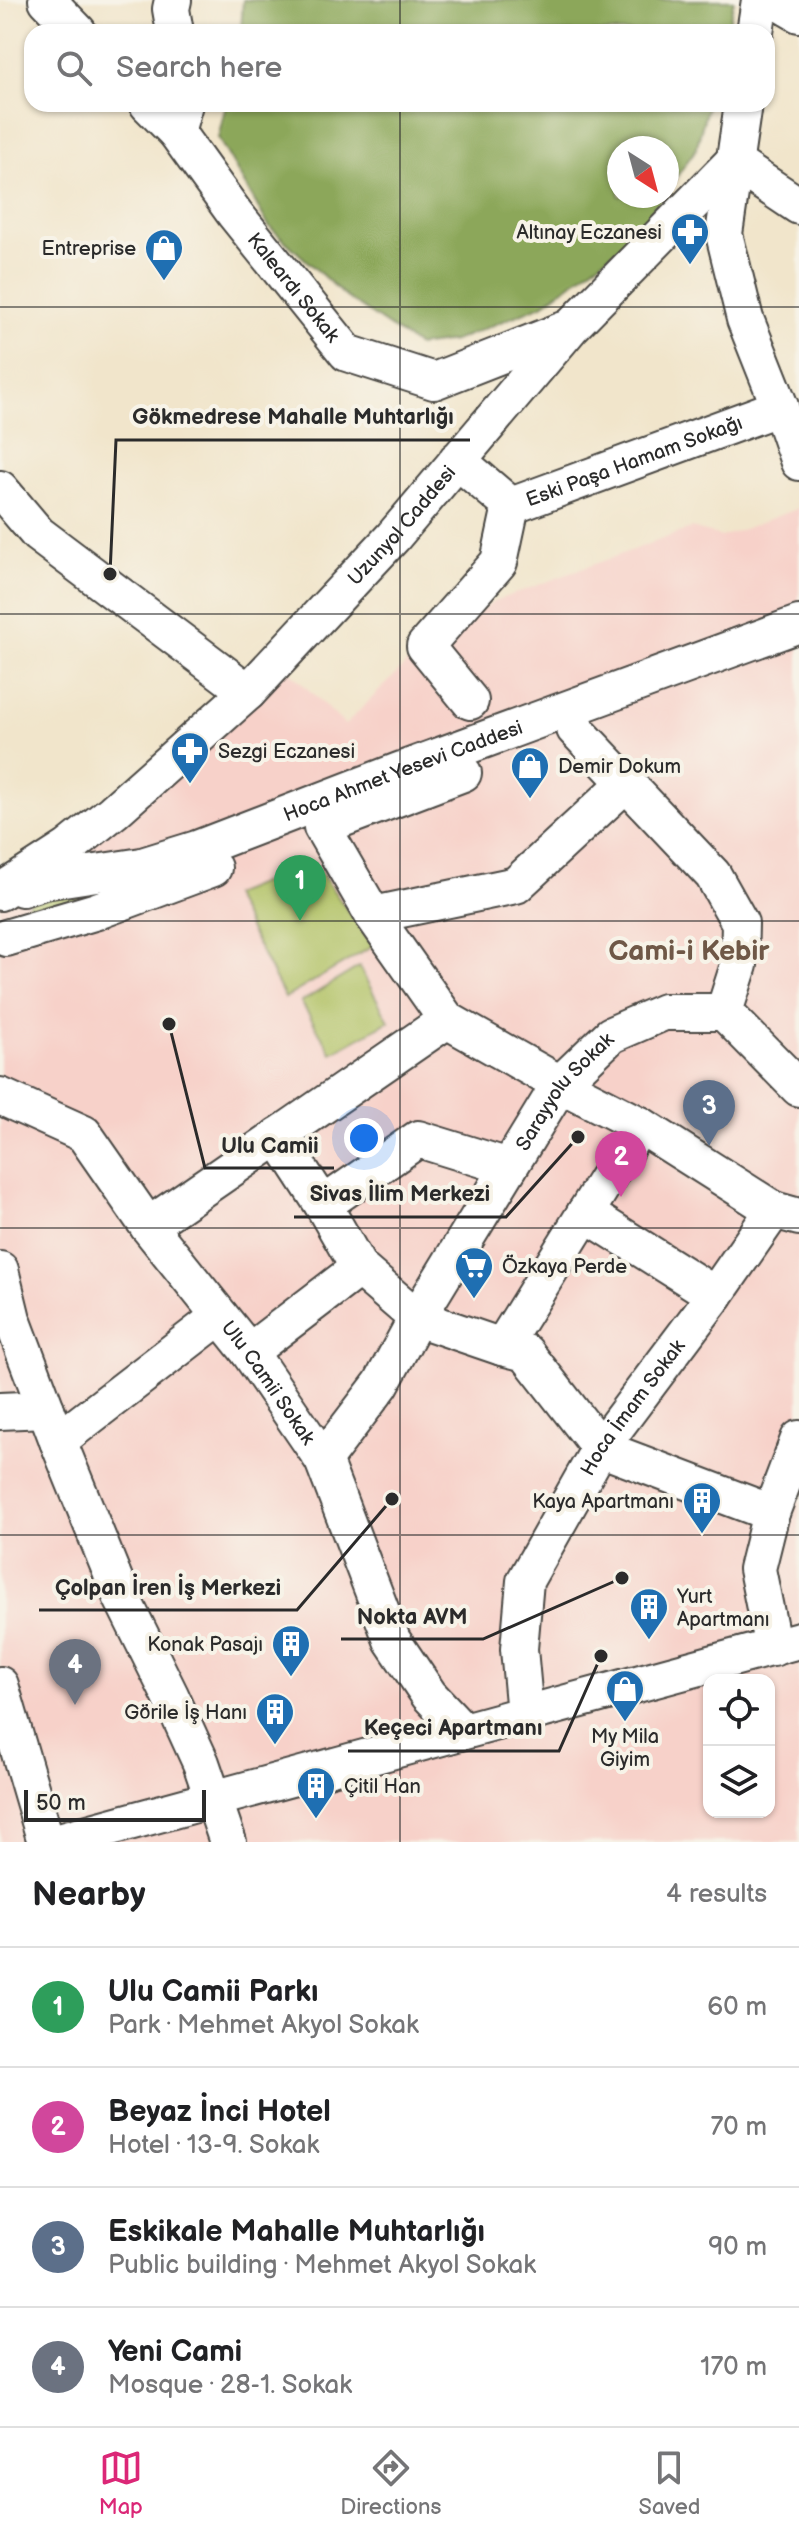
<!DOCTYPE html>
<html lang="en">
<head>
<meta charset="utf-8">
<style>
	:root { --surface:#fff; --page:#f6f6f6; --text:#202124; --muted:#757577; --line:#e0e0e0; --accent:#db2777 }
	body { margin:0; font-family:"Balsamiq Sans",sans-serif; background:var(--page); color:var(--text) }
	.controls { position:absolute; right:24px; bottom:24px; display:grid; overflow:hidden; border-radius:16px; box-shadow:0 2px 6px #0004 }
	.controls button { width:72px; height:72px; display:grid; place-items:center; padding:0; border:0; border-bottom:2px solid var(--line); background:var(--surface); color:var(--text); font:40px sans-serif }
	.compass { position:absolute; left:607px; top:136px; width:72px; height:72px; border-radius:50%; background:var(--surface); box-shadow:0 2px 6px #0004; rotate:144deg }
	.scale { position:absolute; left:24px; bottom:20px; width:182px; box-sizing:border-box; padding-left:8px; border:4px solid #2b2b2b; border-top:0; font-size:22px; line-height:28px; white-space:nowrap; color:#2b2b2b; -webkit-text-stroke:6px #f7f3e8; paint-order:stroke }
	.you { position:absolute; left:364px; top:1138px; width:28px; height:28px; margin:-20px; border:6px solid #fff; border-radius:50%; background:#1a73e8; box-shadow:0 0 0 12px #1a73e833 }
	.badge { display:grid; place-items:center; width:52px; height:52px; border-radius:50%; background:var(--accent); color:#fff; font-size:26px; font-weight:700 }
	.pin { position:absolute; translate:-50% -66px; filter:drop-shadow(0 2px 4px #0008) }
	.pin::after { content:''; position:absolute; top:42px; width:28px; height:24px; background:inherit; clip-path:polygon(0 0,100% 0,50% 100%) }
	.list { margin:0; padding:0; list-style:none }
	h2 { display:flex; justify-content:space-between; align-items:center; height:104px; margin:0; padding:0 32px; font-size:34px }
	h2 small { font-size:26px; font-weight:400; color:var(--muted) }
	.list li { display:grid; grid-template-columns:52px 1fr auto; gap:24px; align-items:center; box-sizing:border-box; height:120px; padding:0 32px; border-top:2px solid var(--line) }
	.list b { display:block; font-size:30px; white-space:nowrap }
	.list p { margin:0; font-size:26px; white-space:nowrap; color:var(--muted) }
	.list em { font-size:26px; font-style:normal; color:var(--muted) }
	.icon { flex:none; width:44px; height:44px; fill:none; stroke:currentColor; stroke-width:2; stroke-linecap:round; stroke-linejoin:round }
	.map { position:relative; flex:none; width:799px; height:1842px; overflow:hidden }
	.search { position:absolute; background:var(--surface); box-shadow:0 2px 6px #0004; left:24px; right:24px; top:24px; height:88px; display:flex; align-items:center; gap:20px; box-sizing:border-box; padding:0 28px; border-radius:24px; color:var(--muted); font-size:30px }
	.sheet { height:584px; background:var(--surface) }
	nav { display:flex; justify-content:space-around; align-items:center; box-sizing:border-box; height:112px; border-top:2px solid var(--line); background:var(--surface); font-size:22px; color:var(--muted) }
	nav a { display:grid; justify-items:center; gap:4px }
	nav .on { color:var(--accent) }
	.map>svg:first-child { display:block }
</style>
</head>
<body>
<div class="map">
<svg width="799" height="1842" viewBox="0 0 799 1842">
	<rect width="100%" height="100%" fill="#f7f3e8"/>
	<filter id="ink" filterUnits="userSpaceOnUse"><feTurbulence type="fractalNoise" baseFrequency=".0125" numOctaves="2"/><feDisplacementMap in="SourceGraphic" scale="16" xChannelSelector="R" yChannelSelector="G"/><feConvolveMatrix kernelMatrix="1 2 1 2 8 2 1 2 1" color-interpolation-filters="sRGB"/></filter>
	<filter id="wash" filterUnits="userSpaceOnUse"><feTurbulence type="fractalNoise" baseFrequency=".006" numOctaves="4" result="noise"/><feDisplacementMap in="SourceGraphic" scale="32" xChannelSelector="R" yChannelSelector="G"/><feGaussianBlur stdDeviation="1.8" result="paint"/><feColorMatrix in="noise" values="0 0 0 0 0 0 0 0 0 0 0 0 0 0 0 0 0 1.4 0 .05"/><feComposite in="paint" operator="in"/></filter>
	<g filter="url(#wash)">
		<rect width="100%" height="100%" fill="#f1e5cb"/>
		<path fill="#f7d1c9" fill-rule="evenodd" d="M799,508v1334h-799v-961l103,-72 169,-155 73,71 67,-67 83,-57 197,-73 30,9zM709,1680h60v132h-60z"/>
		<path fill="#b0c164" stroke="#6e7648" stroke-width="2" d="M313,862l60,84 -88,52 -53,-103z
			M160,876l-132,45 -2,-12 8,-16z
			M359,967l30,54 -57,32 -31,-51z"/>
		<path fill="#8ca75a" stroke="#5c6942" stroke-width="2" d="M243,0h491l-7,32h-486z
			M226,104h482l-12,45 -29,41v-42h-48v48h44l-28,40 -93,69 -88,36 -36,5 -72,-49 -77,-71 -51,-88z"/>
	</g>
	<g filter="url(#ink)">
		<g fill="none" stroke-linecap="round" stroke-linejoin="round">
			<g stroke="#494743" stroke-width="40">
				<g id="minor">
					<path d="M47,0l31,32"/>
					<path d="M173,0l-2,9 4,23"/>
					<path d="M775,0l24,14"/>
					<path d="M755,32l5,-32"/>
					<path d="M148,104l28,28"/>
					<path id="s1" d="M184,104l-8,28 59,82 112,139 87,28 130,-51"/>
					<path d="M743,104l-19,130 21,85 35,88 19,55"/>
					<path d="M733,162l66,44"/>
					<path id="s2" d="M457,460l54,46 269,-99"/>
					<path d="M0,489l38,45 210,158"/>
					<path d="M470,701l-45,-55 74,-84 12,-56"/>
					<path d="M575,729l138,146 27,48 -1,42 -15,47"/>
					<path d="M339,820l124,-47"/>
					<path d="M322,827l51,88 74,105 113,64 80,41 134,85 25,7"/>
					<path id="s3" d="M22,888l22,-7 98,-15 55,-17 202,-78 400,-147"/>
					<path id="s4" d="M0,892l68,-44 45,-36 135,-120 145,-155 177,-209 163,-166"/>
					<path d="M373,915l143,-30 110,-102"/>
					<path d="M6,938l91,-27 116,-43"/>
					<path id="s5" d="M0,1096l84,38 64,92 101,126 74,108 69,180 37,55 34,36"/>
					<path d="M278,1136l45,69 36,63"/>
					<path d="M323,1205l95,-66 91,28"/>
					<path d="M585,1213l130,82"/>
					<path d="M148,1226l299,-206"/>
					<path d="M0,1270l12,49 46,122 63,155 49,99 31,68 27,79"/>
					<path d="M502,1347l138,-222"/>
					<path d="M249,1352l110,-84 58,50 85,29 24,6 74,95 171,65"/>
					<path d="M0,1411l46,-2"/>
					<path d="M58,1441l162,-125"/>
					<path id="s6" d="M323,1460l58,-76 36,-66 143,-234 51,-49 53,-23h60l75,76"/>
					<path d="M773,1648l-16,-79 14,-56 28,-74"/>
					<path d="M0,1685l46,157"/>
					<path id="s7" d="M525,1714l-6,-65 6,-68 75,-133 115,-153 59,-85"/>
					<path d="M55,1842l744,-202"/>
				</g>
			</g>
			<use href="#minor" stroke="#fff" stroke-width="36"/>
		</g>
	</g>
	<path fill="none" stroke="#2b2b2b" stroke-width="2" stroke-opacity="0.55" d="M400,0v32M400,104v1738M0,307h799M0,614h799M0,921h799M0,1228h799M0,1535h799"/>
	<defs>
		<g id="pharmacy-pin" transform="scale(2)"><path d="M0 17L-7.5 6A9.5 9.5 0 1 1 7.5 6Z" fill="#1f6fb2" stroke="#f7f3e8"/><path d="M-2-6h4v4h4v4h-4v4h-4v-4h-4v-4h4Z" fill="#fff"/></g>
		<g id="shop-pin" transform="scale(2)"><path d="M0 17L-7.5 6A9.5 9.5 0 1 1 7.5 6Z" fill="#1f6fb2" stroke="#f7f3e8"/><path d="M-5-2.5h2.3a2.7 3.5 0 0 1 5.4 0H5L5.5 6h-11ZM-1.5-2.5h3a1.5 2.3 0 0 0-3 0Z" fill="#fff"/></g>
		<g id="supermarket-pin" transform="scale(2)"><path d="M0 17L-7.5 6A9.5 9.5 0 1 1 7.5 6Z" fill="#1f6fb2" stroke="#f7f3e8"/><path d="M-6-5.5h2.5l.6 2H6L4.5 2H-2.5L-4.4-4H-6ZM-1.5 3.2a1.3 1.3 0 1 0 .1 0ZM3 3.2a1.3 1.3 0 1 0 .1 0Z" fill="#fff"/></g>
		<g id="building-pin" transform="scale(2)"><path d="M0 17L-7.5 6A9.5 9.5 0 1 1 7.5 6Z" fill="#1f6fb2" stroke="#f7f3e8"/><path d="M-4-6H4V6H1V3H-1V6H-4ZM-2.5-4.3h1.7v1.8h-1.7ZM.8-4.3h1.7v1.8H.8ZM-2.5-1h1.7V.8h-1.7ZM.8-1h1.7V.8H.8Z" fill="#fff"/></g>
	</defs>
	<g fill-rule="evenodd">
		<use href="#pharmacy-pin" x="690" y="232"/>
		<use href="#shop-pin" x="164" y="248"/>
		<use href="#pharmacy-pin" x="190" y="751"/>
		<use href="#shop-pin" x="530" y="766"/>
		<use href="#supermarket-pin" x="474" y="1266"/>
		<use href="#building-pin" x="702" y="1501"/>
		<use href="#building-pin" x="649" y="1607"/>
		<use href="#building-pin" x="291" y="1644"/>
		<use href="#shop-pin" x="625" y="1689"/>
		<use href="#building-pin" x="275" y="1712"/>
		<use href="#building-pin" x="316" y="1786"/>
	</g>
	<g text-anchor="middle" stroke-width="8" stroke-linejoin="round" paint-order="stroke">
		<g font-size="20" fill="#2b2b2b" stroke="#f7f3e8" text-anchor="end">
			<text x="662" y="239">Altınay Eczanesi</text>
			<text x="136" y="255">Entreprise</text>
			<text x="218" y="758" text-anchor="start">Sezgi Eczanesi</text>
			<text x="558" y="773" text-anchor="start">Demir Dokum</text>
			<text x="502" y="1273" text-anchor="start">Özkaya Perde</text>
			<text x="674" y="1508">Kaya Apartmanı</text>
			<text x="677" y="1603" text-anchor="start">Yurt<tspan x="677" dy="23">Apartmanı</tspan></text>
			<text x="263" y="1651">Konak Pasajı</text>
			<text x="247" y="1719">Görile İş Hanı</text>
			<text x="625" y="1743" text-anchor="middle">My Mila<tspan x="625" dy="23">Giyim</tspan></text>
			<text x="344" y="1793" text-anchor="start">Çitil Han</text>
		</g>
		<g font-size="20" fill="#2b2b2b" stroke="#f7f3e8">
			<text dy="7" stroke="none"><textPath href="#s1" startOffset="224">Kaleardı Sokak</textPath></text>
			<text dy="7" stroke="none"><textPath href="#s2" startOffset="202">Eski Paşa Hamam Sokağı</textPath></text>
			<text dy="7" stroke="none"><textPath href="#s4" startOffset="546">Uzunyol Caddesi</textPath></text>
			<text dy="7" stroke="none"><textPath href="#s3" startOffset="400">Hoca Ahmet Yesevi Caddesi</textPath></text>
			<text dy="7" stroke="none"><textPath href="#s6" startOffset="442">Sarayyolu Sokak</textPath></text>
			<text dy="7" stroke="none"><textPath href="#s5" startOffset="402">Ulu Camii Sokak</textPath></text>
			<text dy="7" stroke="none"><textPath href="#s7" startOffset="338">Hoca İmam Sokak</textPath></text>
		</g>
		<g font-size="28" font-weight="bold" fill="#6f5847" stroke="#f7f3e8">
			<text x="689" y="960">Cami-i Kebir</text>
		</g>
	</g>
	<path fill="none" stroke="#2b2b2b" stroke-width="3" d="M110 574L116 440H470M169 1024L205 1168H334M578 1137L506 1217H294M392 1499L297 1610H39M622 1578L483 1639H341M601 1656L559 1751H348"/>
	<g fill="#2b2b2b" stroke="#f7f3e8" stroke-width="3">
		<circle cx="110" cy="574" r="8"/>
		<circle cx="169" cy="1024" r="8"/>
		<circle cx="578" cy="1137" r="8"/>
		<circle cx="392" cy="1499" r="8"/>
		<circle cx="622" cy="1578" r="8"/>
		<circle cx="601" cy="1656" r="8"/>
	</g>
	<g font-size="22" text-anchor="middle" font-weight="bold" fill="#2b2b2b" stroke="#f7f3e8" stroke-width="8" stroke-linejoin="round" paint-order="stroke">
		<text x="293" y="424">Gökmedrese Mahalle Muhtarlığı</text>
		<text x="270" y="1153">Ulu Camii</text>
		<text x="400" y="1201">Sivas İlim Merkezi</text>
		<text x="168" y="1595">Çolpan İren İş Merkezi</text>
		<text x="412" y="1624">Nokta AVM</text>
		<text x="453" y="1735">Keçeci Apartmanı</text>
	</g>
</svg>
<div class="controls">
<button><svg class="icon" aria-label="locate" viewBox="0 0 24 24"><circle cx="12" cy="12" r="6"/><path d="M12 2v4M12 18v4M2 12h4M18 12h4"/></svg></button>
<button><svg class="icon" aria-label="layers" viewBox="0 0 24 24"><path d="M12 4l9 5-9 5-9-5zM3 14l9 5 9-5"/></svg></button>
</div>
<svg class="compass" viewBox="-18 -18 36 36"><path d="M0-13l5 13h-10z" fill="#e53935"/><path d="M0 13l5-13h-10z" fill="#757577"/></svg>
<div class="scale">50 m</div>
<div class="you"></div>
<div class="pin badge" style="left:300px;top:921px;background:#2e9e5b">1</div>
<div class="pin badge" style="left:621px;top:1197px;background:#d1479c">2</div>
<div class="pin badge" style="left:709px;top:1146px;background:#5c6f8a">3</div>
<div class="pin badge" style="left:75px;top:1705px;background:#6b7280">4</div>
<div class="search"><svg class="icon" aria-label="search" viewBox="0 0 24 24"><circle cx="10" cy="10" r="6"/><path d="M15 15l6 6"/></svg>Search here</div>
</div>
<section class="sheet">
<h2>Nearby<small>4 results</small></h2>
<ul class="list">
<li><span class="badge" style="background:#2e9e5b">1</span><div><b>Ulu Camii Parkı</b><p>Park · Mehmet Akyol Sokak</p></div><em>60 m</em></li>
<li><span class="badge" style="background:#d1479c">2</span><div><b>Beyaz İnci Hotel</b><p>Hotel · 13-9. Sokak</p></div><em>70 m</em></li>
<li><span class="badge" style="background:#5c6f8a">3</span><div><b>Eskikale Mahalle Muhtarlığı</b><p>Public building · Mehmet Akyol Sokak</p></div><em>90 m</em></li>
<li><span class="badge" style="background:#6b7280">4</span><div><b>Yeni Cami</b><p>Mosque · 28-1. Sokak</p></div><em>170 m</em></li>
</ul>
</section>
<nav>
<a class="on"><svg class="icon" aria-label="map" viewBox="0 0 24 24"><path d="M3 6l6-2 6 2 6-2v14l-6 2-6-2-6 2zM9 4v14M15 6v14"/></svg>Map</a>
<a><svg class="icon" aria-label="directions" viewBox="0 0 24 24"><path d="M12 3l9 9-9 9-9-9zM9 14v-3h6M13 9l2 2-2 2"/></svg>Directions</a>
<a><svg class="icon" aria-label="saved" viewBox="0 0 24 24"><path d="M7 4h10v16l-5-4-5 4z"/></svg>Saved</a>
</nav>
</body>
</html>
